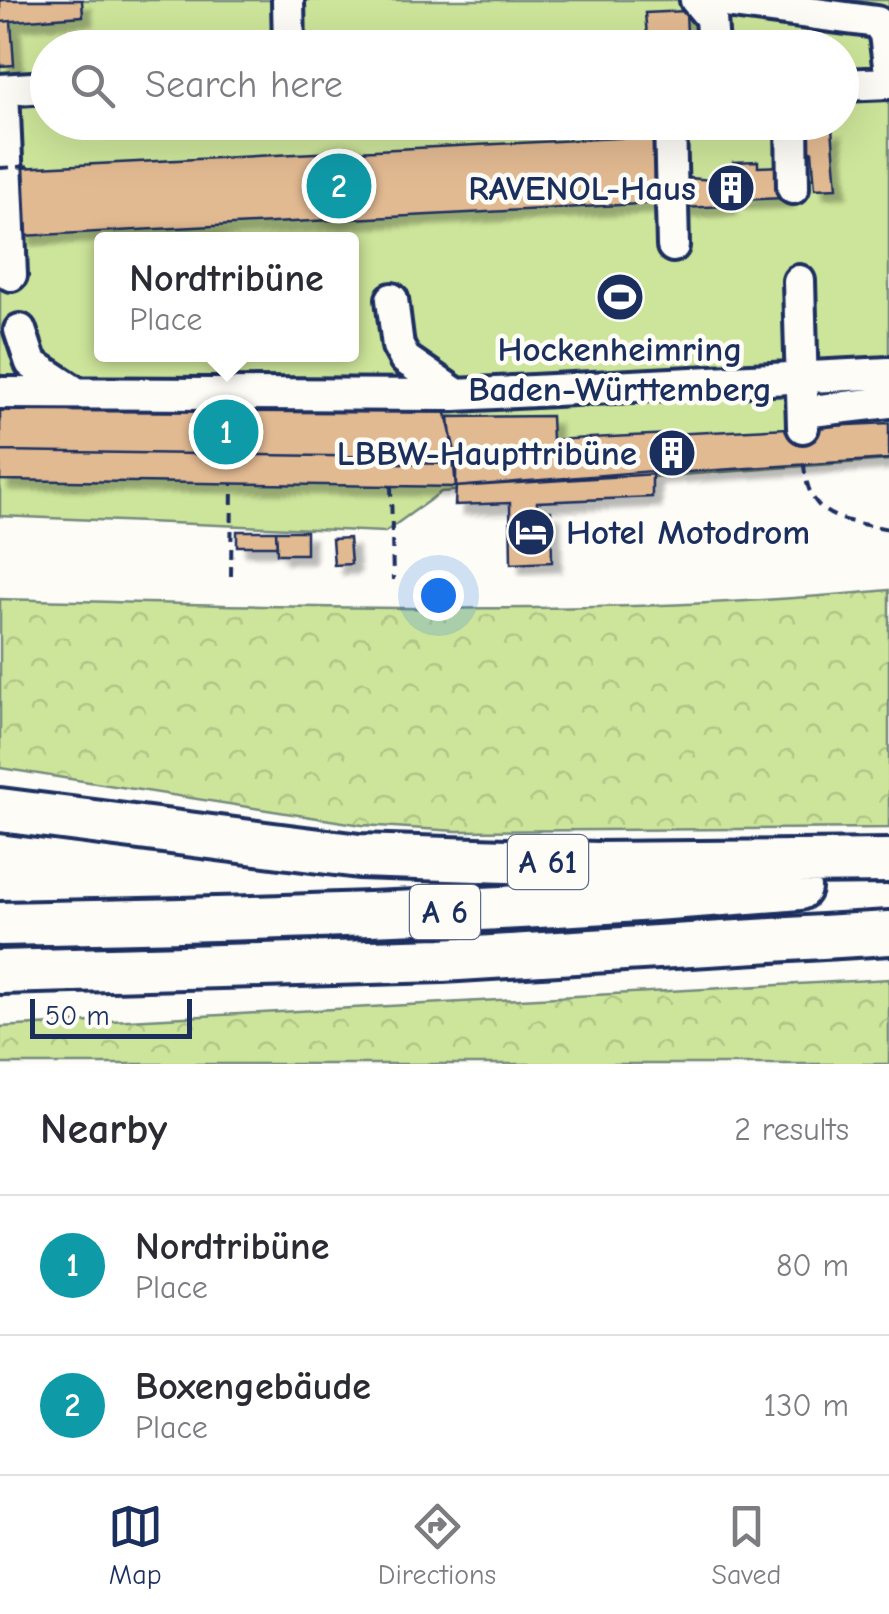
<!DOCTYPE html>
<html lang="en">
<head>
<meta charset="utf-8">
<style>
	:root { --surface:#fff; --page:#f7f7f7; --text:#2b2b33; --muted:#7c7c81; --line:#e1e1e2; --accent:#1b2f5e }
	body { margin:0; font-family:"Comic Neue",sans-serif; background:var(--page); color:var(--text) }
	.scale { position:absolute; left:30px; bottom:25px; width:162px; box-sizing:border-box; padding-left:10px; border:5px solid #1b2f5e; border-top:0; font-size:28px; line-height:35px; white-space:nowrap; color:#1b2f5e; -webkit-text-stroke:8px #fdfcf7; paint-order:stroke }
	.you { position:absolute; left:438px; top:595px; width:35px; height:35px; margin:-25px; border:8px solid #fff; border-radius:50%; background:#1a73e8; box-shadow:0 0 0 15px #1a73e833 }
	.badge { display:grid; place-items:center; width:65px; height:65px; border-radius:50%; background:var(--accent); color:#fff; font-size:32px; font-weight:700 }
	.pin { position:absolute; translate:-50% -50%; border:5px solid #fff; box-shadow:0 2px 10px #0006 }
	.popup { position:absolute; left:94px; top:232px; width:265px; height:130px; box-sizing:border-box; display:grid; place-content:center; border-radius:10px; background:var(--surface); filter:drop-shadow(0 2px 8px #0005); font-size:32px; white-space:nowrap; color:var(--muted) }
	.popup b { font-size:38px; color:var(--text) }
	.popup::after { content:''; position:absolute; left:50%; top:100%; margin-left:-20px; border:20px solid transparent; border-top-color:var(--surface) }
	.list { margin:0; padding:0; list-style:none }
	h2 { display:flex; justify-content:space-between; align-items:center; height:130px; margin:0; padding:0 40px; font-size:42px }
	h2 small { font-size:32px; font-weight:400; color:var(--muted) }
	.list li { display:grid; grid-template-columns:65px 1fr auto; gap:30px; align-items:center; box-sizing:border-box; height:140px; padding:0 40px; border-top:2px solid var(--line) }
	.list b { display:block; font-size:38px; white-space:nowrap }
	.list p { margin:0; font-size:32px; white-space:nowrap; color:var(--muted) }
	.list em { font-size:32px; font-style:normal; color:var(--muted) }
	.icon { flex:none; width:55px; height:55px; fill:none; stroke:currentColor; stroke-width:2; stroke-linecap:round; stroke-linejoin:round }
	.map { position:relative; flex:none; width:889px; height:1064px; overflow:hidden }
	.search { position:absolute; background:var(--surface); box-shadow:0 10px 40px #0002; left:30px; right:30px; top:30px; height:110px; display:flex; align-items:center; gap:25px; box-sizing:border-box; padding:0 35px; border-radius:55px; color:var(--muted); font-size:38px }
	.sheet { height:410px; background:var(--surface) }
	nav { display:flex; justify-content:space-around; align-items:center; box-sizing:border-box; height:140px; border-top:2px solid var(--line); background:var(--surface); font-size:28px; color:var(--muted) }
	nav a { display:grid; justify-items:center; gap:5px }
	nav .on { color:var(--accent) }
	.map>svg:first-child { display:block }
</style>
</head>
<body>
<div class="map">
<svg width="889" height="1064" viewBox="0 0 889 1064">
	<defs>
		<pattern id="forest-crowns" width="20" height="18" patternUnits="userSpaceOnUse" patternTransform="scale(2.5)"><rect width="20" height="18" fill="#cde59a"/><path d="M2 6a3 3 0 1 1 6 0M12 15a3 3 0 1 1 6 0" fill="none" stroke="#afc587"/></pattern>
		<filter id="shadow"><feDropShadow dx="9" dy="9" stdDeviation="2.5" flood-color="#0004"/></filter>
	</defs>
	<rect width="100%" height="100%" fill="#fdfcf7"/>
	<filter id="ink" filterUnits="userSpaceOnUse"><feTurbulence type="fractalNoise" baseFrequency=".01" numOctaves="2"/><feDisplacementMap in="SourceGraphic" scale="20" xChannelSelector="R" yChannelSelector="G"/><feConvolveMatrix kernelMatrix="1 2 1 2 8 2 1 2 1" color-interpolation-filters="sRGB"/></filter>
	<g filter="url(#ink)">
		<path fill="#cde59a" stroke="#748a7c" stroke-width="2.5" fill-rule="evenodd" d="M0,0h889v460l-448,32 -56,40 -385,-16zM48,48h794v74h-794zM101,240h250v114h-250z"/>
		<path fill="url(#forest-crowns)" stroke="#748a7c" stroke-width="2.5" d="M889,590v238l-432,3 -95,-6 -362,-57v-169c294,8 597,20 889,-9z
			M889,979v85h-889v-37z"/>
		<path fill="#e2ba92" stroke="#1b2f5e" stroke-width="2.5" filter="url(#shadow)" d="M0,0h82l1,16 -83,6z
			M686,11l1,23 -40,2 -2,-23z
			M11,21l3,44 -14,1v-44z
			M832,128l5,60 -22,1 -3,-38 -11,1 -2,-21z
			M656,136l3,67 -637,33 -4,-68z
			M758,161v6l25,-1 2,32 -50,2 -1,-5h-6v11l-48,2 -2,-31 44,4v-5l11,-1v-13z
			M444,405l10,42 2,40 -456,-7v-74z
			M551,416l1,24 337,-17v36l-433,28 -7,-70z
			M0,451l395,6 -1,6 62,1v23l-456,-7z
			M652,471v26l-115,5v9h14l1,51 -41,2 -1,-61 -55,2 1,-18z
			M237,531h39l1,15h-40z
			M276,531h30v23h-29z
			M349,538l2,26 -17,1 -2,-26z"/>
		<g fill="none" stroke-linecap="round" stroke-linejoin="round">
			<g stroke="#1b2f5e" stroke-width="38">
				<path id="minor" d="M288,0l1,48
					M696,0l15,18 2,30
					M701,4l16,-3 160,21 8,12 4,31
					M842,85l47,-2
					M0,90l48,-3
					M3,90l8,185
					M670,122l3,124
					M792,122l1,66
					M799,281l4,146
					M392,299l6,47 7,13 48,33
					M20,330l11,33 44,29
					M0,393l455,2 434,-22
					M803,412l86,-10"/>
			</g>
			<g stroke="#1b2f5e" stroke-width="50">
				<path id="highway" d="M0,810l359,46 238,8 292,-3
					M0,924c267,-5 533,-13 799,-36
					M0,972l442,-12 447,-27"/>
			</g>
			<path stroke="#1b2f5e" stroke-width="4" stroke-dasharray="10 8" stroke-linecap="butt" d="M804,464c4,56 38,56 85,65
				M391,486l2,94
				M231,576l1,-92"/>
			<use href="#minor" stroke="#fdfcf7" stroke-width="30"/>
			<use href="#highway" stroke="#fdfcf7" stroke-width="42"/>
			<path stroke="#1b2f5e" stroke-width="4" stroke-dasharray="10 8" stroke-linecap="butt" d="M0,168l32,-2"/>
		</g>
	</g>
	<defs>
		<g id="building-disc" transform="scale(2.5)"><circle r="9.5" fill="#1b2f5e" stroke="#fdfcf7"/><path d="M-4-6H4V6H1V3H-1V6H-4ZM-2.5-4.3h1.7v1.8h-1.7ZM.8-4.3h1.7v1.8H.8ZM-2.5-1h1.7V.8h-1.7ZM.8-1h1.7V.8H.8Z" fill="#fff"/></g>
		<g id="stadium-disc" transform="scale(2.5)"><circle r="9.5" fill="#1b2f5e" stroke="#fdfcf7"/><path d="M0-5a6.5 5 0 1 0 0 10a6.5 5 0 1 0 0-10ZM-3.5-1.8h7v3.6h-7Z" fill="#fff"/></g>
		<g id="hotel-disc" transform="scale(2.5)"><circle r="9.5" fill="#1b2f5e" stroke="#fdfcf7"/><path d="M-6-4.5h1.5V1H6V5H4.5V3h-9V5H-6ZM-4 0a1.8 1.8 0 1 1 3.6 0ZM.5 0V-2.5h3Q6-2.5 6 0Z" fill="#fff"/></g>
	</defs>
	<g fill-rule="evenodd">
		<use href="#building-disc" x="731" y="188"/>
		<use href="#stadium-disc" x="620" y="297"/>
		<use href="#building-disc" x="672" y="453"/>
		<use href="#hotel-disc" x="531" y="532"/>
	</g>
	<g text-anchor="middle" stroke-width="9" stroke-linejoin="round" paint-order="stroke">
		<g fill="#fdfcf7" stroke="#5f6c8c" stroke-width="2.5">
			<rect x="508" y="835" width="80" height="54" rx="8"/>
			<rect x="410" y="885" width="70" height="54" rx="8"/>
		</g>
		<g font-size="32" font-weight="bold" fill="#1b2f5e">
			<text x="548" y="873">A 61</text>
			<text x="445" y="923">A 6</text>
		</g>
		<g font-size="35" font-weight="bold" fill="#1b2f5e" stroke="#fdfcf7" text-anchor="end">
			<text x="696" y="200">RAVENOL-Haus</text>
			<text x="620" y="361" text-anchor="middle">Hockenheimring<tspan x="620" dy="40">Baden-Württemberg</tspan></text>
			<text x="637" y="465">LBBW-Haupttribüne</text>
			<text x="566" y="544" text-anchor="start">Hotel Motodrom</text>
		</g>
	</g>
</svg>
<div class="scale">50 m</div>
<div class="you"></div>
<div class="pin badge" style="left:226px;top:432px;background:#0f9aa8">1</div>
<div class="popup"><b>Nordtribüne</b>Place</div>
<div class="pin badge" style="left:339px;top:186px;background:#0f9aa8">2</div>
<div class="search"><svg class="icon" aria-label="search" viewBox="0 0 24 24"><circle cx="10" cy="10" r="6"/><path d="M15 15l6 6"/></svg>Search here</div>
</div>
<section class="sheet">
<h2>Nearby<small>2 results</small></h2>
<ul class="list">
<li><span class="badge" style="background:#0f9aa8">1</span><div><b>Nordtribüne</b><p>Place</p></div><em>80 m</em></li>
<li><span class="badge" style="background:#0f9aa8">2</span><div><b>Boxengebäude</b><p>Place</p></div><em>130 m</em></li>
</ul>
</section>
<nav>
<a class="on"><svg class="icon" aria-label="map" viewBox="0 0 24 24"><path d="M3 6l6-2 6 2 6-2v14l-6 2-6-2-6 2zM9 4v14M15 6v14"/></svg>Map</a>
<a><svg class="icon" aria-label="directions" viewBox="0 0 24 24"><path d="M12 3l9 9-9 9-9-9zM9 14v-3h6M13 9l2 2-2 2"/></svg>Directions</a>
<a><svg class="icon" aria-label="saved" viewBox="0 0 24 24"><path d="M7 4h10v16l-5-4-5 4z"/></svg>Saved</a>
</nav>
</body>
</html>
